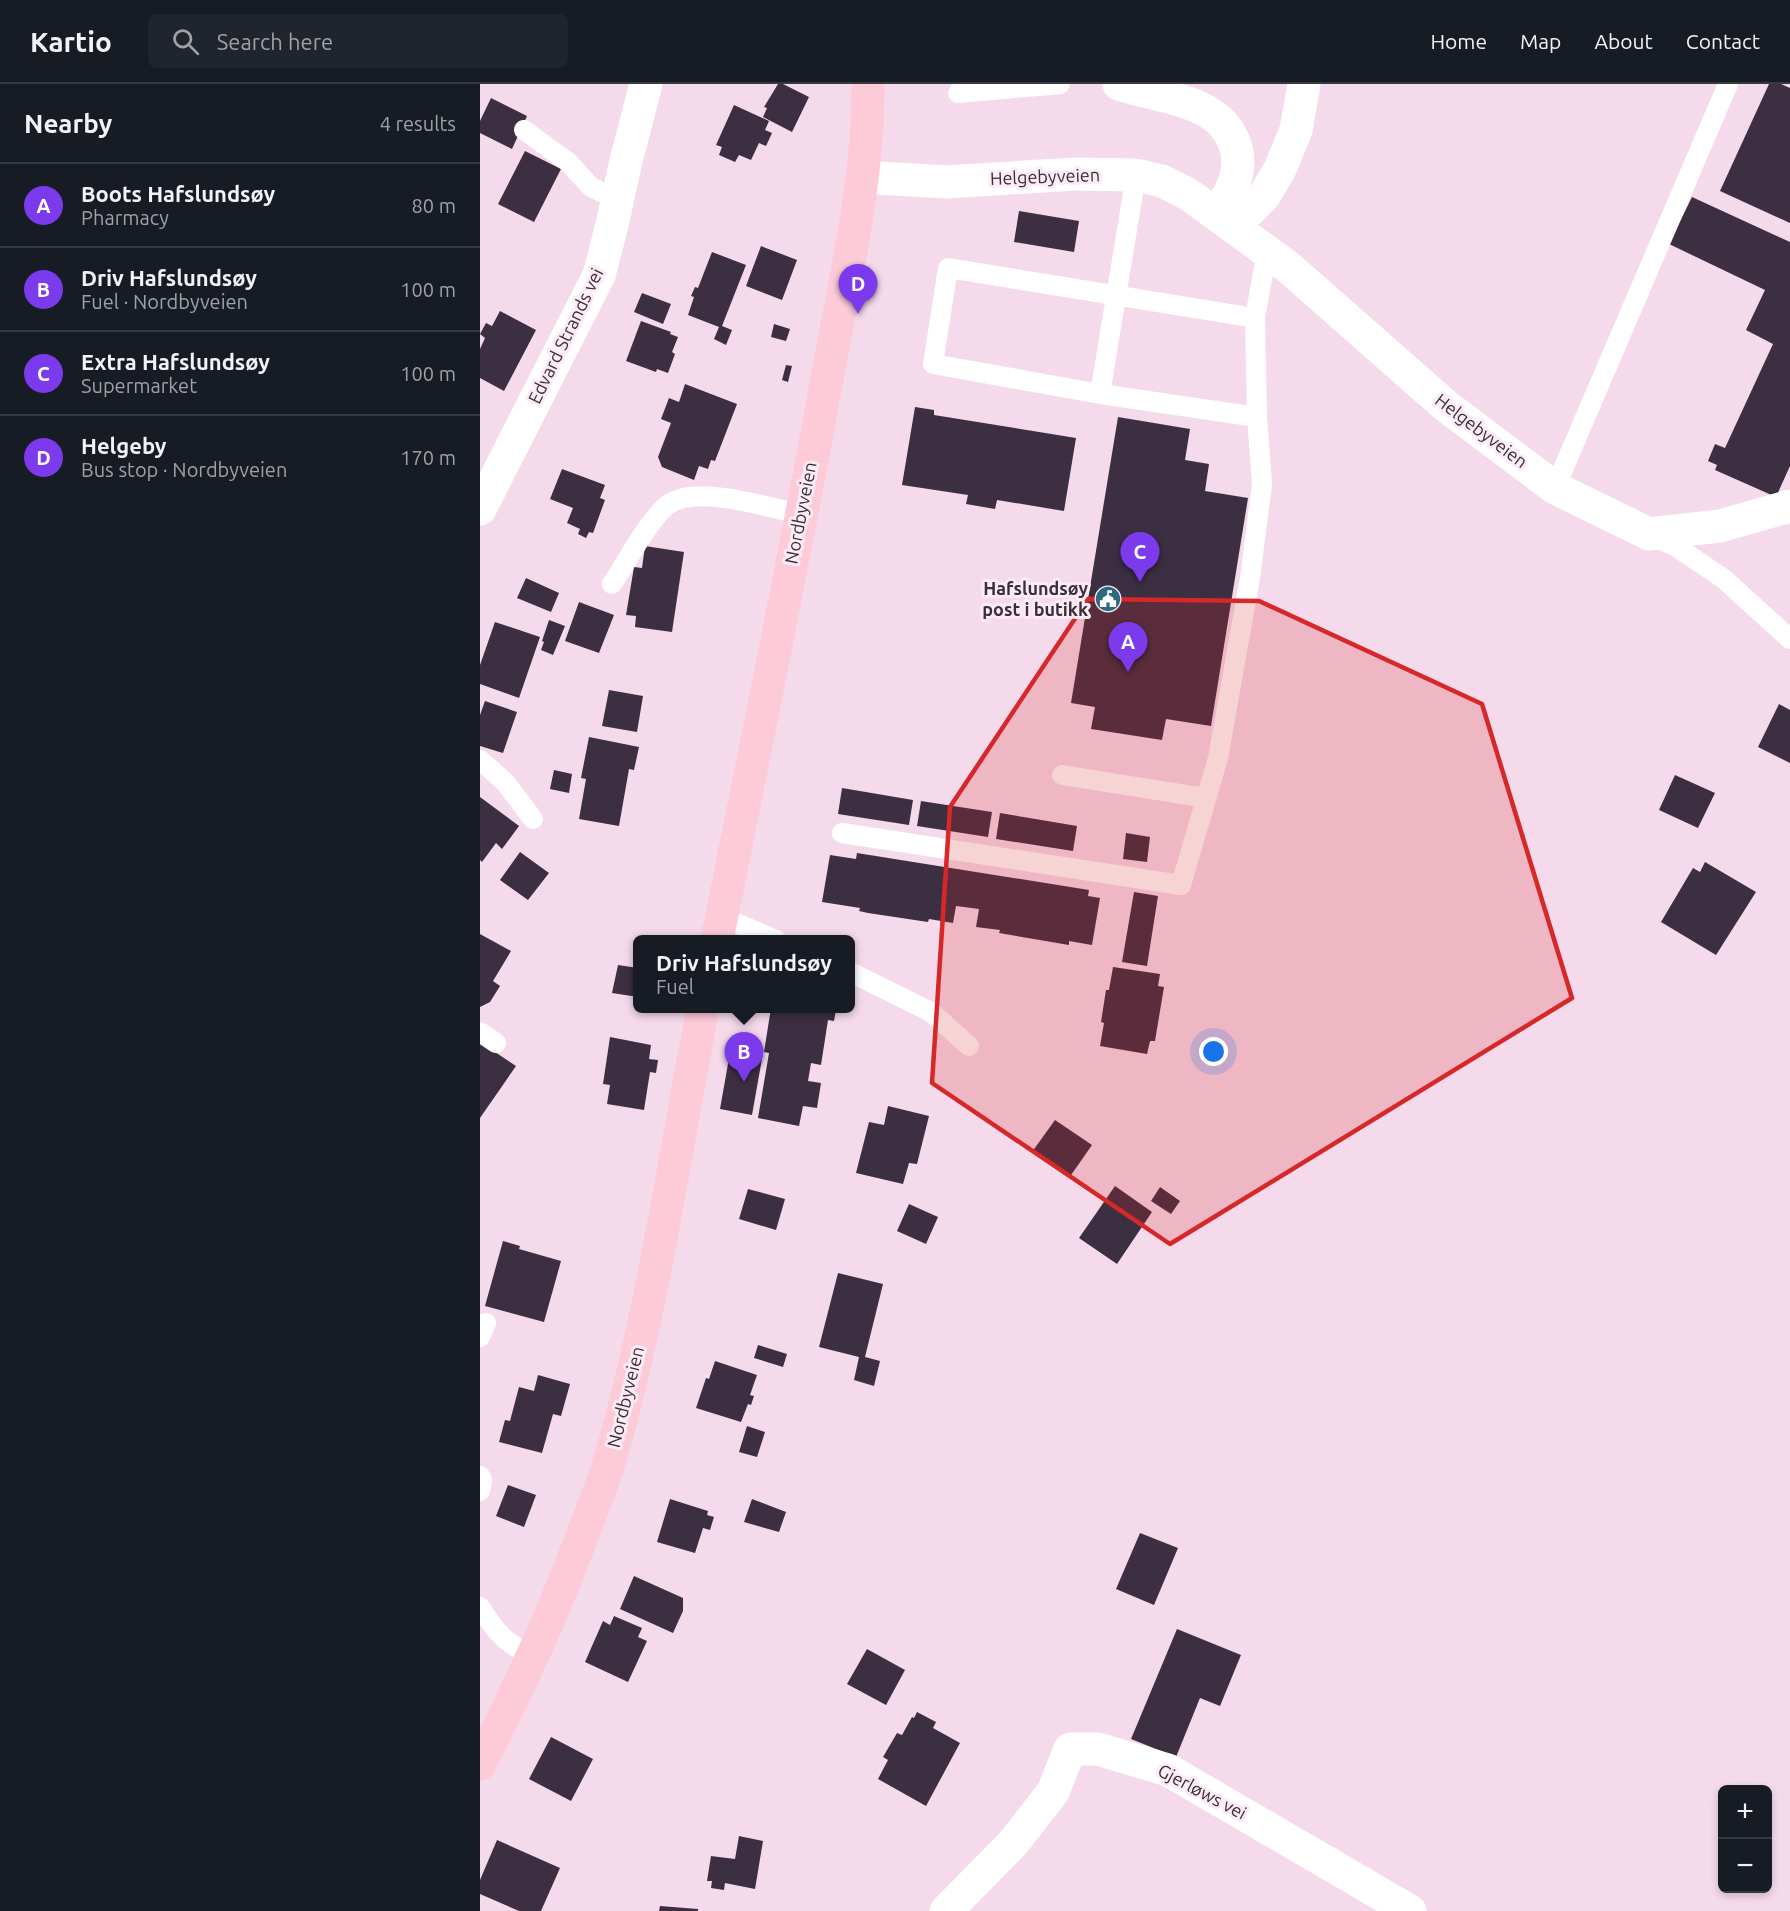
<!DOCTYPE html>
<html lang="en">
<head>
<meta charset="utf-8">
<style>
	:root { --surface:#171b24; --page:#20242c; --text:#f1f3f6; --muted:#9ea1a6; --line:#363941; --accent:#7c3aed }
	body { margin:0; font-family:Ubuntu,sans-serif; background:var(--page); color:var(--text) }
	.controls { position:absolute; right:18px; bottom:18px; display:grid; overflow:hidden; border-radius:9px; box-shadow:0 3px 9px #0003 }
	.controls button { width:54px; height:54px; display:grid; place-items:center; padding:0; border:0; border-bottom:2px solid var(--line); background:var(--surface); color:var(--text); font:30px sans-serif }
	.you { position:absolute; left:734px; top:968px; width:21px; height:21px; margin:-15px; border:4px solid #fff; border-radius:50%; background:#1a73e8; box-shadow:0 0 0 9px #1a73e833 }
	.badge { display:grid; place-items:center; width:39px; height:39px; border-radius:50%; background:var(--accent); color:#fff; font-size:20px; font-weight:700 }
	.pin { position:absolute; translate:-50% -50px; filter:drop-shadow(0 2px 3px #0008) }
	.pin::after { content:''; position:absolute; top:32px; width:21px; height:18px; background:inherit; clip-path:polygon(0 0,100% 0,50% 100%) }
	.popup { position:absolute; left:153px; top:851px; width:222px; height:78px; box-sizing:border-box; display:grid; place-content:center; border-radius:9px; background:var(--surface); filter:drop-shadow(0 2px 4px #0005); font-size:20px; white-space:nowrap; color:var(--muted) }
	.popup b { font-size:22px; color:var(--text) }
	.popup::after { content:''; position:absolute; left:50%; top:100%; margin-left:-12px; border:12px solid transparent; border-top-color:var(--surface) }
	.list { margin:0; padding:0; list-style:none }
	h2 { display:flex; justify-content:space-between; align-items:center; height:78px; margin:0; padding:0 24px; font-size:26px }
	h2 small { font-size:20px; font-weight:400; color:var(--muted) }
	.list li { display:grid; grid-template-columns:39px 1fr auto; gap:18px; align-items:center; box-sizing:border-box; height:84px; padding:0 24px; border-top:2px solid var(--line) }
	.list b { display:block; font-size:22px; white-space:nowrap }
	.list p { margin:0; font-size:20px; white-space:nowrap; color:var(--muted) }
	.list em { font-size:20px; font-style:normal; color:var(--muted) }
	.icon { flex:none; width:33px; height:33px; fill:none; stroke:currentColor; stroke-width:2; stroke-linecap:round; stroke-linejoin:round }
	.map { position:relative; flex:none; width:1310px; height:1827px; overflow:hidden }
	header { display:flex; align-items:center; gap:36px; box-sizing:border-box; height:84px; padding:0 30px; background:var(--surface); border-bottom:2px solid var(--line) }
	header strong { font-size:28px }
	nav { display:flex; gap:33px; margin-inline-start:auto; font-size:21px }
	.search { width:420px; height:54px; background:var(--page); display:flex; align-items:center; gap:15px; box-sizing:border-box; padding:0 21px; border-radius:9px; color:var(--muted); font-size:22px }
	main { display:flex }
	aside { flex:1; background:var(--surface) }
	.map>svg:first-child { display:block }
</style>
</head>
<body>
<header>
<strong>Kartio</strong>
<div class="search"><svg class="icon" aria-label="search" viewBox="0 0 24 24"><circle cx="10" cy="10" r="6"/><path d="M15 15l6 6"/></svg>Search here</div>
<nav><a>Home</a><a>Map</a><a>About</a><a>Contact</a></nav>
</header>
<main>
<aside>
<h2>Nearby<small>4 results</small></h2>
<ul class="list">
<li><span class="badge">A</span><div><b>Boots Hafslundsøy</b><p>Pharmacy</p></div><em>80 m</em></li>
<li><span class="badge">B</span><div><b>Driv Hafslundsøy</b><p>Fuel · Nordbyveien</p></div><em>100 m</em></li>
<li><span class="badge">C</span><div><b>Extra Hafslundsøy</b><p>Supermarket</p></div><em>100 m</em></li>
<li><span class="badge">D</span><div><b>Helgeby</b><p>Bus stop · Nordbyveien</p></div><em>170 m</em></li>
</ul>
</aside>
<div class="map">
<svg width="1310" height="1827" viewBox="0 0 1310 1827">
	<rect width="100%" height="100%" fill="#f5daec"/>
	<path fill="#3c2f42" d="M298,0h5l26,13 -17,35 -29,-15 4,-9 -3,-1z
		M1289,0h12l9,4v135l-70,-32z
		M11,14l36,18 -15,33 -32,-16v-12z
		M254,21l35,16 -4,9 7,3 -6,13 -7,-3 -8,17 -12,-5 -4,7 -16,-7 3,-8 -6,-2z
		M45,67l36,18 -27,53 -36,-18z
		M1212,113l98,45v224l-14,31 -61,-27 2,-5 -9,-4 7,-17 10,4 48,-104 -27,-14 19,-40 -96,-46z
		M539,127l60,10 -5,31 -60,-10z
		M281,162l36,14 -15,40 -36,-14z
		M232,168l34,13 -24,61 10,4 -6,15 -12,-6 5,-12 -31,-12 6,-18 -3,-1 4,-9 3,1z
		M162,209l29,11 -8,20 -29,-12z
		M20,227l36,19 -32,61 -24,-13v-29l5,-11 -5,-4 6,-11 6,3z
		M161,237l30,11 -1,2 8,3 -6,15 3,2 -7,19 -11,-4 -1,3 -30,-11z
		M294,240l16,5 -4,12 -15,-4z
		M306,281l6,1 -4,16 -6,-2z
		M205,300l52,20 -22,57 -4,-1 -3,9 -9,-3 -5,14 -32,-13 -4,-10 13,-34 -10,-4 8,-21 10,4z
		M435,323l19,3v5l142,23 -12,73 -67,-11 -2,9 -29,-5 2,-9 -66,-10z
		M638,333l72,12 -5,31 24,4 -4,27 43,7 -37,228 -45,-7 -4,21 -71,-11 4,-22 -24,-4z
		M82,385l43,16 -5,13 5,2 -12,33 -4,-1 -3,6 -8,-4 2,-5 -13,-6 6,-15 -23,-9z
		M165,462l39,6 -12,80 -37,-5 1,-11 -10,-1 8,-48 8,1z
		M46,494l33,15 -8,19 -34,-14z
		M99,518l35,13 -15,38 -34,-12z
		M69,536l16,6 -12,29 -12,-5 3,-8 -2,-1z
		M15,538l45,15 -21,61 -39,-14v-19z
		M129,606l34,6 -6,36 -35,-6z
		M5,617l32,11 -14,41 -23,-7v-31z
		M1299,620l11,6v53l-32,-16z
		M109,653l50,10 -5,23 -5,-1 -10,57 -40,-7 7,-40 -5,-1z
		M74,686l18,4 -3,19 -19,-4z
		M1195,691l40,18 -17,35 -39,-18z
		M362,704l71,12 -4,25 -71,-11z
		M0,713l39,29 -17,23 -6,-6 -14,19 -2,-2z
		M441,717l71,11 -4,25 -71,-11z
		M520,729l77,13 -4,25 -77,-12z
		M646,749l24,4 -3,25 -24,-3z
		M40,768l29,21 -21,27 -28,-20z
		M377,769l232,37 -1,6 12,2 -8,47 -23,-4v4l-70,-12 1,-3 -24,-3 3,-18 -23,-3 -3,17 -24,-4 -1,3 -60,-9 -9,-2 1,-3 -38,-6 8,-47 26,4z
		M1225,778l51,30 -40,63 -55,-33 32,-54 7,4z
		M654,808l24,4 -11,70 -25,-4z
		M0,850l31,17 -18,30 7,5 -10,16 -10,5z
		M138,881l20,3v29l-26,-4z
		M633,883l47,7 -2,12 6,1 -9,54h-5l-3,13 -47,-8 4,-23 -3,-1 5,-32h3z
		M291,924l65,2 -2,11 -6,-1 -7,45 -10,-2 -3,18 13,2 -4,25 -14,-2 -4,20 -41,-8 11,-65 -5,-1z
		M130,953l41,8 -2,14 9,1 -2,13 -6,-1 -6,38 -37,-6 3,-19 -7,-1z
		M0,958l36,24 -36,52z
		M251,963l32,6 -11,62 -32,-6z
		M408,1022l41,10 -12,48 -8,-1 -6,21 -47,-11 13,-51 15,3z
		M575,1036l37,25 -23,33 -37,-26z
		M635,1102l37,26 -35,52 -38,-26z
		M680,1103l20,14 -9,13 -20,-13z
		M268,1105l37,10 -9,31 -37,-11z
		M429,1120l29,13 -12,27 -29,-13z
		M23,1157l17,5 -1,3 42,12 -17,61 -59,-16z
		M358,1189l45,11 -18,73 15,4 -6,25 -20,-6 5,-23 -40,-10z
		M278,1261l29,9 -4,13 -29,-9z
		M235,1277l42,14 -7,20 4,1 -3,9 -3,-1 -7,18 -45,-14 10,-30 3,1z
		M58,1291l32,9 -9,32 -8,-2 -11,39 -43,-11 6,-22 5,1 9,-34 15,4z
		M267,1342l18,6 -8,25 -18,-5z
		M28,1401l28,10 -12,32 -28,-11z
		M190,1415l38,12 -1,4 7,2 -4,13 -7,-2 -8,25 -38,-11z
		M272,1415l34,13 -7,20 -35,-10z
		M660,1449l38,15 -24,57 -38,-16z
		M154,1492l49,22v13l-10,22 -53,-24z
		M134,1532l28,12 -4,9 9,4 -19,41 -43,-20 18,-41 7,4z
		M697,1545l64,26 -21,51 -20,-8 -24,59 -45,-18z
		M387,1565l38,21 -19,35 -39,-21z
		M437,1628l19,10 -3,6 27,15 -34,63 -48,-27 10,-19 -5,-3 14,-24 5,2 10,-18 2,1z
		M71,1653l42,22 -22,42 -42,-22z
		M259,1752l24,5 -8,48 -30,-6 -1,7 -13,-2 1,-7h-5l4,-25 24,3z
		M17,1756l63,28 -19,43h-22l-39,-17v-14z
		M180,1822l38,3v2h-39z"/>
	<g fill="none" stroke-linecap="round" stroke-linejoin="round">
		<path stroke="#fff" stroke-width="20" d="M478,9l102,-9
			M44,46l44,32 23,25 27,13
			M656,91l-36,219 157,23
			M775,234l12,-67
			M1075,404l173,-404
			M1174,453l21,9 49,33 66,60
			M132,500c16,-24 33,-58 53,-77 28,-25 102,1 136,7
			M0,676l25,22 28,37
			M582,691l144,23
			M362,749l339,52 37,-127 32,-180 12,-94 -5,-67 -2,-99 -307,-50 -15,96 167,30
			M242,833l54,23
			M370,888l81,40 38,34
			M0,948l16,11
			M0,1253l6,-14
			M0,1392l2,4 -2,11
			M0,1523c15,24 27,39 54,48"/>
		<path stroke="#fff" stroke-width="33" d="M639,0c39,14 98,14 115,58 11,27 -3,50 -17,73
			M383,93l82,5 130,-8 61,1 26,6 26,13 99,72 159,140 109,82 94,46 71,-8 70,-20
			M737,131l33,-5 14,-14 16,-27 16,-39 8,-46
			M0,425l119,-234 13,-50 13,-60 21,-81
			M466,1827l67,-68 40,-51 17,-43h28l70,21 242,141"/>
		<path stroke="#fdcad8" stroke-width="33" d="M237,856c37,-187 76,-373 110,-561 17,-97 42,-196 41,-295
			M0,1680c40,-78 75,-153 105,-236 9,-23 19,-47 26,-72 42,-146 63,-298 92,-448"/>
	</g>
	<path fill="#d62828" fill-opacity="0.2" stroke="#d62828" stroke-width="4.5" stroke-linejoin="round" d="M608,515l171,2 223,103 90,294 -402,246 -238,-161 18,-276z"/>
	<defs>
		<g id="civic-disc" transform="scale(1.35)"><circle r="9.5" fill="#2a6b7f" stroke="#fcebf6"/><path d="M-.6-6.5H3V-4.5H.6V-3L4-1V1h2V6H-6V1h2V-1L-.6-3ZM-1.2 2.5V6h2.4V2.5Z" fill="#fff"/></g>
	</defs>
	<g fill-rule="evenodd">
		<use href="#civic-disc" x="628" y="515"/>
	</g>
	<g text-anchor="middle" stroke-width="6" stroke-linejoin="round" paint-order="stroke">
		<g font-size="18" fill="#392f36" stroke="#fcebf6">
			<text transform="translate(565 93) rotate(-2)" y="6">Helgebyveien</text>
			<text transform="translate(86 252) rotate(-64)" y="6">Edvard Strands vei</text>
			<text transform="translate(1001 347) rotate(37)" y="6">Helgebyveien</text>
			<text transform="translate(321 429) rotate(-79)" y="6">Nordbyveien</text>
			<text transform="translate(146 1313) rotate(-76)" y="6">Nordbyveien</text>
			<text transform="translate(722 1708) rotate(28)" y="6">Gjerløws vei</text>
		</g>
		<g font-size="18" font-weight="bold" fill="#392f36" stroke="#fcebf6" text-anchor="end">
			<text x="608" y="511">Hafslundsøy<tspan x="608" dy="21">post i butikk</tspan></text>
		</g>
	</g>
</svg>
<div class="controls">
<button>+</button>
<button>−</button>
</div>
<div class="you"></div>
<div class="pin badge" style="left:648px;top:588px">A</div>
<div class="pin badge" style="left:264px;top:998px">B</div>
<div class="popup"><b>Driv Hafslundsøy</b>Fuel</div>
<div class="pin badge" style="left:660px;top:498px">C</div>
<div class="pin badge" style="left:378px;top:230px">D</div>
</div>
</main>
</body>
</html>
